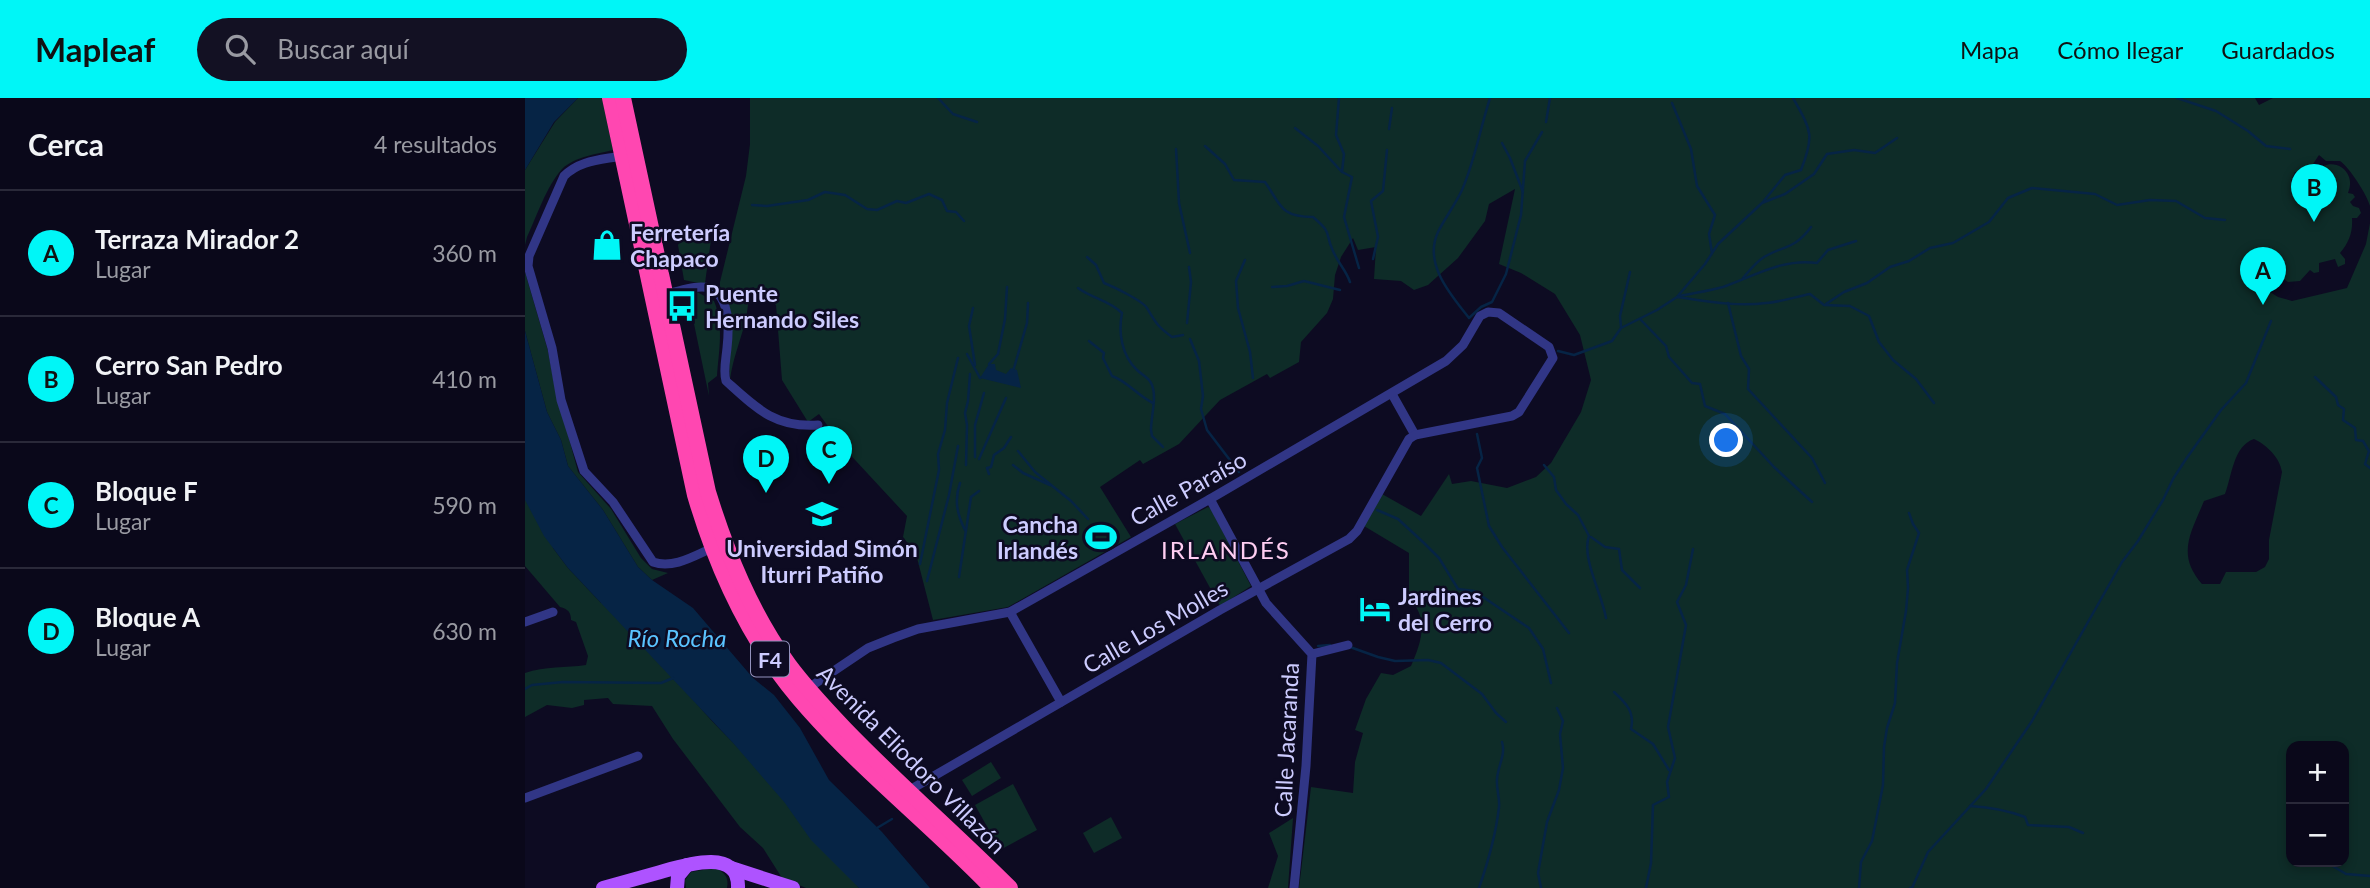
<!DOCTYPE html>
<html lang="es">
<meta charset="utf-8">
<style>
:root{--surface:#0a081a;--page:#131123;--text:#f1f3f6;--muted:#999aa2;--line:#2a2939;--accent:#00f6f7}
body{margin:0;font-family:Lato,sans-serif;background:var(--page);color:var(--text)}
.controls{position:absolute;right:21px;bottom:21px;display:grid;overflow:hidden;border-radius:14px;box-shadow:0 4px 10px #0003}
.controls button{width:63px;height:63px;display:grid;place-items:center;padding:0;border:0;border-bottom:2px solid var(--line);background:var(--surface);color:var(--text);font:35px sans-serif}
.you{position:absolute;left:1202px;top:343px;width:24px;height:24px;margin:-18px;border:5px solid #fff;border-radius:50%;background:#1a73e8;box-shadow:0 0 0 10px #1a73e833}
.badge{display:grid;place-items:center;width:46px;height:46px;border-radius:50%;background:var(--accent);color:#111;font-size:23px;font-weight:700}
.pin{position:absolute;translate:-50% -58px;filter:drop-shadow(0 2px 4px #0008)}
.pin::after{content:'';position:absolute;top:37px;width:24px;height:21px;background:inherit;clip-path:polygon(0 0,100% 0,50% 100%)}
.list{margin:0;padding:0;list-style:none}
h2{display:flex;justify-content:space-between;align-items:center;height:91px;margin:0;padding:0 28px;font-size:30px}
h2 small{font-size:23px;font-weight:400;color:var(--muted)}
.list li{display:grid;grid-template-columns:46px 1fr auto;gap:21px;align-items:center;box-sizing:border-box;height:126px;padding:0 28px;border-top:2px solid var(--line)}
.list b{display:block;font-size:26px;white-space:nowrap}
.list p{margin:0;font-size:23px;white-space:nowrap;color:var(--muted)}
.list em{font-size:23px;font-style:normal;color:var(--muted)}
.icon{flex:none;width:38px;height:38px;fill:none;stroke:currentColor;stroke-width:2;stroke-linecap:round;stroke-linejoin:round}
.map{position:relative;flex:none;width:1845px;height:790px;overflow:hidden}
header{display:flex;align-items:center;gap:42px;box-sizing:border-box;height:98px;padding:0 35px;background:var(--accent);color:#111}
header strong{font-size:33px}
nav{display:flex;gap:38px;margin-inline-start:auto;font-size:24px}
.search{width:490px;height:63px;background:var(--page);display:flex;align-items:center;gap:18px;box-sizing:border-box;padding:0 24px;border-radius:38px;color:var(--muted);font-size:26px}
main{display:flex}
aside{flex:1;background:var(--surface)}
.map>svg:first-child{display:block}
</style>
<header>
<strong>Mapleaf</strong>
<div class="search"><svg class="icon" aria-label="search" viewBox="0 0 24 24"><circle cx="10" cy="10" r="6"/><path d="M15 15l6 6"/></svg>Buscar aquí</div>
<nav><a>Mapa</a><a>Cómo llegar</a><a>Guardados</a></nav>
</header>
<main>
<aside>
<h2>Cerca<small>4 resultados</small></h2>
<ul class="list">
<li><span class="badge">A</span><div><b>Terraza Mirador 2</b><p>Lugar</p></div><em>360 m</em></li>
<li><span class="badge">B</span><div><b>Cerro San Pedro</b><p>Lugar</p></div><em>410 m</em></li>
<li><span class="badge">C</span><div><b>Bloque F</b><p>Lugar</p></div><em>590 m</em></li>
<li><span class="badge">D</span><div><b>Bloque A</b><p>Lugar</p></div><em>630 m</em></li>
</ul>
</aside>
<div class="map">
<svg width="1845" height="790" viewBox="0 0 1845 790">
<rect width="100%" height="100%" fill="#0d0b22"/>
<g fill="#0e2c28" fill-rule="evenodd">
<path d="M53 0H77L88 52C72 56 49 59 37 71 21 89 12 118 2 139L0 147V72L30 24Z"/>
<path d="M225 0H1730L1734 7 1748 0H1845V108C1842 97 1825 70 1815 63H1801L1794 57 1780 78 1770 74 1766 83V92L1770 87C1776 87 1781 87 1786 83 1788 81 1789 76 1792 73 1801 62 1819 65 1824 79 1826 85 1825 89 1823 95L1828 96 1830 99 1825 104 1828 108 1834 110 1836 115 1832 120H1827C1828 134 1824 145 1815 155L1820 161V166L1813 169 1810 161 1794 165V174L1789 175 1785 172 1775 183 1763 184 1754 178 1745 194 1753 199 1767 203 1822 190 1841 146 1845 125V790H774L786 689 828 695 830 664 838 635 830 632 841 601 856 575 868 577 886 568C896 545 905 520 884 501V455L839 428 857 396 896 418 924 376 927 386 946 383 982 390 1011 379 1026 365 1056 314 1066 282 1055 237 1030 196 996 175 974 166 990 91 964 106 960 123 933 160 903 187 889 192 876 183 849 181 851 149 833 152 828 140 816 159 810 177 808 201 802 215 776 244 774 264 745 280 742 276 695 302 654 346 618 366 615 362 575 389 606 439 483 509 408 522 391 456 378 439 382 418 318 349 294 316 283 324 257 282 251 207 228 189C223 199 223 210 221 221 216 241 208 260 205 281L200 200 195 190V184L221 78 225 46ZM1729 341C1742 347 1755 360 1757 374L1744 442V461L1740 469 1731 474H1701L1695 486H1677C1651 456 1666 435 1679 403L1700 396C1707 378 1708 348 1729 341ZM1766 648H1819V764H1766Z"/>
<polygon points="157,140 186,142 180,185 178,186 159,182 153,147"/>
<polygon points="0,174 23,253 29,285 53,374 86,411 116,460 127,471 143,475 127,482 113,469 78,412 43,368 36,342 22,314 0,233"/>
<path d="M172 194 189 203C199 227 194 252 192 278L183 285 184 298 163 197Z"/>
<path d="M0 313 28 450 43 470 76 505 80 502 186 622 252 690 334 790H281L257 780 238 750 215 729 148 641 127 608 88 606 83 600 59 602V607L47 610 22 607 0 619V575C20 568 41 570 61 567L63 558 51 524 46 522C46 514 43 511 35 509L0 468Z"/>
<polygon points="683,409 686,411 726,488 695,508 650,426"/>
<polygon points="466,664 476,680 447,698 437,682"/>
<polygon points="488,686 512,732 475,752 450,707"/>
<polygon points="586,719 597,740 569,755 558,735"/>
<polygon points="768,720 763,790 743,790 753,758 744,735"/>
<path d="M190 770C200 774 204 780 202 790H161L160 782 166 774Z"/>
</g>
<g fill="#062445">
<polygon points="0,0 53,0 29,24 0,72"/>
<polygon points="0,233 22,314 36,342 43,368 78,412 113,469 127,482 168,510 228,580 249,597 275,630 304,682 357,734 405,790 334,790 286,742 260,705 209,646 43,470 19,438 0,402"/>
<polygon points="464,266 470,266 471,272 481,276 486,270 492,272 496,290 455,280"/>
</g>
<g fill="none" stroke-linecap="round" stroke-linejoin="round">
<g stroke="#062445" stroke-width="2.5">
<polyline points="413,0 428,16 452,24"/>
<polyline points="814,0 811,37 819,56 817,74 827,79 819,119 834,170"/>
<path d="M965 0C955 31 950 62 937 92 930 107 920 120 913 134 898 166 926 197 944 220L956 209 967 204 981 176 996 117 1000 63 1017 34"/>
<polyline points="1652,0 1691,13 1723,33 1741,48 1765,51"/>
<polyline points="1147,5 1166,51 1172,88 1190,117 1184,136 1187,155"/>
<polyline points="1021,24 1025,0"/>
<polyline points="770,30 793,48 816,73"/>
<polyline points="864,31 867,10"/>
<polyline points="977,45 985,60 998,94"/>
<path d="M680 48 700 66 709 82 740 84C756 107 755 119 788 119 808 136 799 133 808 153 813 165 821 172 825 184"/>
<polyline points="651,51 654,105 665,155"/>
<path d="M1238 104 1260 77 1276 72C1290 37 1286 32 1268 0"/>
<polyline points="227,107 242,108 283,102 300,94 320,97 342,111 352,112 372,103 381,105 404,96 417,102 422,113 431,114 439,123"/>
<path d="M562 159 571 167 579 185C587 188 618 203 622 210 631 225 632 228 647 239L658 237"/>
<polyline points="848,161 853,139 846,103 858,93 862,52"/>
<polyline points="720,162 711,183 713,210 725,254 728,280"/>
<path d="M1218 180C1224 173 1231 164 1239 159 1259 147 1269 152 1286 129"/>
<polyline points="747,189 762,188 779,183 815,192"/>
<path d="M553 190C568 201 584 202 597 215 593 235 597 258 612 272 618 278 624 279 627 287 632 300 626 318 626 332L627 338 638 349"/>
<path d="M1155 198C1169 195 1184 193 1198 189 1229 178 1258 160 1292 165L1303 152 1331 143"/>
<polyline points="1152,199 1180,166 1193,146 1237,105 1260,96 1289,76 1302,56 1329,52 1350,55 1372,40"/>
<polyline points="1203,205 1216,258 1224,271 1223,291 1287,360 1300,385"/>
<polyline points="1301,206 1319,194 1342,185 1365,169 1384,163 1405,150 1428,145 1464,124 1483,100 1507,90 1570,96 1592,107 1625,102 1651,103 1680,120 1700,122"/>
<polyline points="448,210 444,228 450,267"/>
<polyline points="1115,221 1141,248 1144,259 1167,285 1175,286 1180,308 1200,316 1249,369 1287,404"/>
<polyline points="662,225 666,184 664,169"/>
<polyline points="1096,229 1095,218 1105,174"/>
<polyline points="665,241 674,263 678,298 676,311 682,332 714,374"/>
<path d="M564 243 579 255 578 260 587 278C602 283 613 298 628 305"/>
<path d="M1033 253 1049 257 1087 243 1096 230 1132 212 1152 199C1181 203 1211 209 1241 205 1255 204 1270 199 1285 196L1299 207 1325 208 1344 218 1354 244 1368 262 1391 281 1409 305"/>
<polyline points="442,256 455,280"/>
<polyline points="464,266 473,256 480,221 482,189"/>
<polyline points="489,270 502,225 503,205"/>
<polyline points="1790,279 1811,299 1813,307 1819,311 1818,322 1830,330 1831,342 1838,343 1844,353 1840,366 1845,370"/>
<polyline points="952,336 957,360 952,370 964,428 977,449 1044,535"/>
<polyline points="493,353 510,374 546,403 563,421"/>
<polyline points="450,359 450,327 459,295"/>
<polyline points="454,361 481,300"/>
<polyline points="441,367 442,327 440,315 443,303 445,276"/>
<polyline points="488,367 498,375 525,387"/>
<path d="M1019 367 1029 379 1031 392 1041 406 1053 417 1064 438C1056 459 1077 496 1081 520"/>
<polyline points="464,376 462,370 466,369 469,357 479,350 486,339"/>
<path d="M435 385C429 402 432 416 440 432"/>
<polyline points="852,412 873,421 899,445 914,460 933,491 949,493 1004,530 1018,551 1026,585"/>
<polyline points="1066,439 1080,449 1094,451 1097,472 1115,490"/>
<polyline points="395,466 414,372 413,356 420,332 422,305 433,260"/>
<polyline points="434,479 446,399 454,393"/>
<polyline points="402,483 424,397 433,348"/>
<polyline points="793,548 805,547"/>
<polyline points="825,549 853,559 870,563 903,562 916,565 957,596 971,615 981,624"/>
<polyline points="0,591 7,587 38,584 136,585 148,580"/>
<path d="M1089 594C1101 605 1110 614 1106 631L1128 646 1144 672"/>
<path d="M1445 708C1465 709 1481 712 1500 719L1503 727 1544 729 1558 735"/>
<polyline points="352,730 367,721"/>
<polyline points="1801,764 1821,776 1845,778"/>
<path d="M954 790C963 764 971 736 974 709 975 700 971 690 972 681 973 667 981 657 977 644"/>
<polyline points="1016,790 1013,775 1022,724 1034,692 1038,670 1035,636 1038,623 1032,610"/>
<polyline points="1121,790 1126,765 1128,707 1144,699 1142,684 1150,660 1143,629 1161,527 1152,504 1161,487 1168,451"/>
<polyline points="1334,790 1336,764 1347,743 1358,687 1359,649 1362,630 1370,605 1372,565 1381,513 1383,490 1382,472 1394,435 1388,426 1384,415"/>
<polyline points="1385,790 1387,790 1403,754 1461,691 1507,623 1597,464 1613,443 1638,402 1648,381 1661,361 1696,312 1721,285 1746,223"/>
</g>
<g stroke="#313686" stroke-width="9">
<path d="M96 58C76 62 55 62 39 78L4 158 3 168 27 250 36 302 59 373 88 404 128 464C148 471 169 458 187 450"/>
<path d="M140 196C153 194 172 186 184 190 206 198 204 232 202 250 201 261 198 273 201 283 231 310 250 330 293 327"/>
<polyline points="867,296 890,337"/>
<polyline points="685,401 741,505 787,556 781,668 769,790"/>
<polyline points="485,514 536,604"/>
<polyline points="0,524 28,514"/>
<polyline points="787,556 823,547"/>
<polyline points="282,591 343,550 368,540 393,531 485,514 685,401 921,263 938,247 955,218 963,214 974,215 1024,249 1028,260 994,314 987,318 890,337 884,341 832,433 824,441 695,512 383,693"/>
<polyline points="0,700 113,658"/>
</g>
<g stroke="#ae53ff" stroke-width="14">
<polyline points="206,770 268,790"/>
<path d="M78 790C96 785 114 780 132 775 154 769 215 747 213 790"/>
<polyline points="152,790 153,778 162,767"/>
</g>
<g stroke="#ff47b1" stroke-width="16">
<path d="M85 0 170 397C193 475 229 552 284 612 341 676 408 729 467 790"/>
<path d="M98 0 183 394C202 455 226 515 264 567 281 590 300 610 320 631 373 686 431 736 485 790"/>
</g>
</g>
<defs>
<symbol id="shop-bare" viewBox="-9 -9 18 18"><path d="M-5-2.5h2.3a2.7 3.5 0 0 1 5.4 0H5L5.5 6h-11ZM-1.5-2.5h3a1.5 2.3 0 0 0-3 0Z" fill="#00f6f7" stroke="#0d0b22" stroke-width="2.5" paint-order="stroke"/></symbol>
<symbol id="bus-bare" viewBox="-9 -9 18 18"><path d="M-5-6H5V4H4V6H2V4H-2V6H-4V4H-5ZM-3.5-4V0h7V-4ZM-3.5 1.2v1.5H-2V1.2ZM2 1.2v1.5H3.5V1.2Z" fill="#00f6f7" stroke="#0d0b22" stroke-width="2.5" paint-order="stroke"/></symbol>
<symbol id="university-bare" viewBox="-9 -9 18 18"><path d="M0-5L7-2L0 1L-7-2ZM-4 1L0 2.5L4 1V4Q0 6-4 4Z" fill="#00f6f7" stroke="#0d0b22" stroke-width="2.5" paint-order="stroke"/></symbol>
<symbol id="stadium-bare" viewBox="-9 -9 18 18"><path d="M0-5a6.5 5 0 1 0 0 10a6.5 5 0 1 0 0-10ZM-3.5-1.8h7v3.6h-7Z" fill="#00f6f7" stroke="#0d0b22" stroke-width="2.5" paint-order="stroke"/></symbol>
<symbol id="hotel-bare" viewBox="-9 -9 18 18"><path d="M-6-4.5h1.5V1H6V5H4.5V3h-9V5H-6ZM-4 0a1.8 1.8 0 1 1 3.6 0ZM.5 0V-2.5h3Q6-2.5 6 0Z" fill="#00f6f7" stroke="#0d0b22" stroke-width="2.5" paint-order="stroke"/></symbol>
</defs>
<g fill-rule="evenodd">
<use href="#shop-bare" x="60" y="125" width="44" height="44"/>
<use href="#bus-bare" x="135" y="186" width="44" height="44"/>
<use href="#university-bare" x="275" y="394" width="44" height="44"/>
<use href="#stadium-bare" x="554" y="417" width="44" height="44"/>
<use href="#hotel-bare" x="828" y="489" width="44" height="44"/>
</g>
<g text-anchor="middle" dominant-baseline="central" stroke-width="5" stroke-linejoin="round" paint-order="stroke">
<rect fill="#0d0b22" stroke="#9392bd" stroke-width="2" x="226" y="543.5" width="38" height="35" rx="5"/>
<g font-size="21" font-weight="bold" fill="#cdccff">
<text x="245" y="561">F4</text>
</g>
<g font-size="23" font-weight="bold" fill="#cdccff" stroke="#0d0b22" text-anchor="start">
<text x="105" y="134">Ferretería<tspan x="105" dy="26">Chapaco</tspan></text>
<text x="180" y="195">Puente<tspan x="180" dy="26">Hernando Siles</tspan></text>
<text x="553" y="426" text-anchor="end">Cancha<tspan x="553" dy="26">Irlandés</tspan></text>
<text x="297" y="450" text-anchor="middle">Universidad Simón<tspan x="297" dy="26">Iturri Patiño</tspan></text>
<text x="873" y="498">Jardines<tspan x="873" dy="26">del Cerro</tspan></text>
</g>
<g font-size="23" fill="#cdccff" stroke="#0d0b22">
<text transform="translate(663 390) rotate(-29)">Calle Paraíso</text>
<text transform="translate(630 528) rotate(-30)">Calle Los Molles</text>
<text transform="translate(761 642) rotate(-87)">Calle Jacaranda</text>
<text transform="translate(387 661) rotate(45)">Avenida Eliodoro Villazón</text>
</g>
<g font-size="24" letter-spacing="2" fill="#ffcef2" stroke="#0d0b22">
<text x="701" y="451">IRLANDÉS</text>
</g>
<g font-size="24" font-style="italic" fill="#5ac3ff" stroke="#0d0b22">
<text x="152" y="539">Río Rocha</text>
</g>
</g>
</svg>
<div class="controls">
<button>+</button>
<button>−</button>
</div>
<div class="you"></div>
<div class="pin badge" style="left:1738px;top:207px">A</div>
<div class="pin badge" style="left:1789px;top:124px">B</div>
<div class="pin badge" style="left:304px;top:386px">C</div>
<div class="pin badge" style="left:241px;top:395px">D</div>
</div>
</main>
